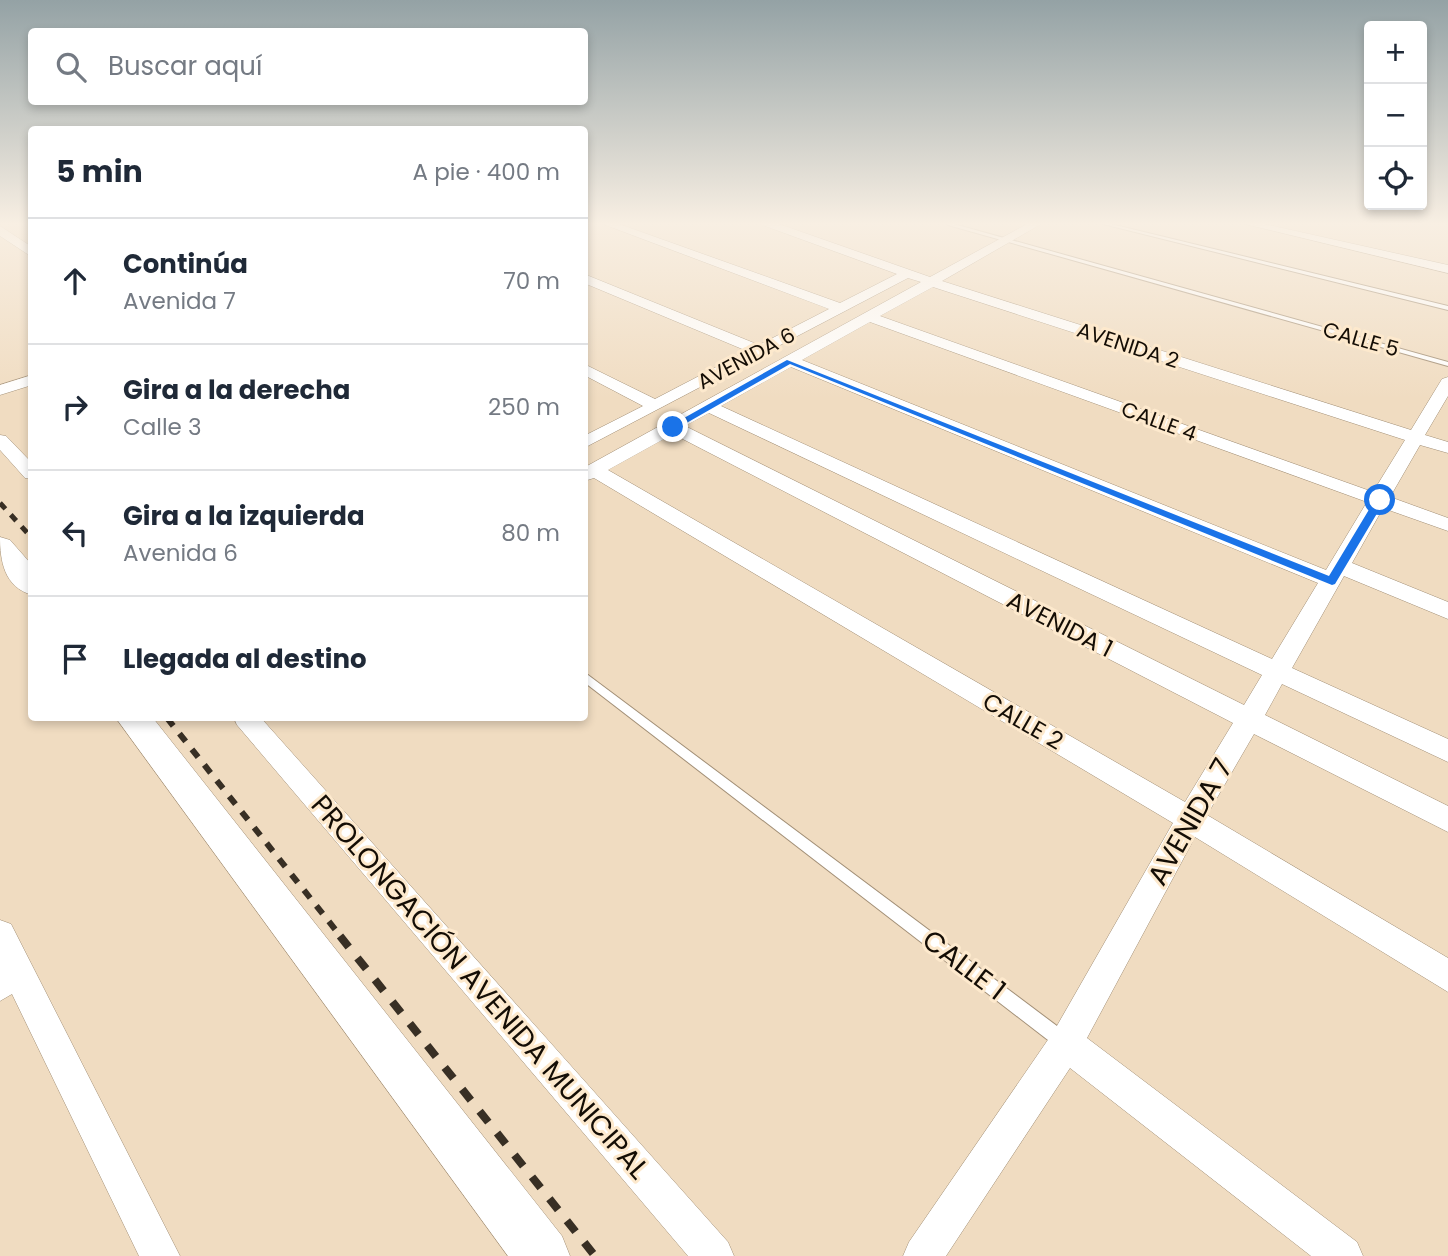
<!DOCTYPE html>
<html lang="es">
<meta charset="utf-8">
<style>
:root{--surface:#fff;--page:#f2f2f3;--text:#1f2937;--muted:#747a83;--line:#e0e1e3}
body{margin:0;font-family:Poppins,sans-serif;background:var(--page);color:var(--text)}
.controls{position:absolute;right:21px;top:21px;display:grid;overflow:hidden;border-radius:7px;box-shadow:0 4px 10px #0003}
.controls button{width:63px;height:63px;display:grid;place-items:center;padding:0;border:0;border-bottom:2px solid var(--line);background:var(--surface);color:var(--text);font:35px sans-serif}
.stop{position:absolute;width:21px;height:21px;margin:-16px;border:5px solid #1a73e8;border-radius:50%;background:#fff}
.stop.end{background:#1a73e8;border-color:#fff;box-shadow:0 2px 7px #0008}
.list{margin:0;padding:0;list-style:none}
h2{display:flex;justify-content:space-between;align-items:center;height:91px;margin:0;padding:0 28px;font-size:30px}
h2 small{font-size:23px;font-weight:400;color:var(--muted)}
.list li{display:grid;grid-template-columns:46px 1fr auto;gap:21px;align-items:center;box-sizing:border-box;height:126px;padding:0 28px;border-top:2px solid var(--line)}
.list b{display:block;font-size:26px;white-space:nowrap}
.list p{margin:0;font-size:23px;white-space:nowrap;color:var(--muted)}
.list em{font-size:23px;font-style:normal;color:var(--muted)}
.icon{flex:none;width:38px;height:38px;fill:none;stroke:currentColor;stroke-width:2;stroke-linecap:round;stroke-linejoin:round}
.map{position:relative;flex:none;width:1448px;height:1256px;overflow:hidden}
.search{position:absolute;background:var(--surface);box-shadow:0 4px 10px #0003;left:28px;top:28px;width:560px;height:77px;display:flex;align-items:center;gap:18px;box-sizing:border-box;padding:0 24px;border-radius:7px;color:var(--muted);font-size:26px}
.panel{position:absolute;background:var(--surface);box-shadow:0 4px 10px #0003;left:28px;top:126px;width:560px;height:595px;border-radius:7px}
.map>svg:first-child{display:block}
</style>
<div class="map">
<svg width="1448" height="1256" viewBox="0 0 1448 1256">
<rect width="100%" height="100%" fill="#f0dcc1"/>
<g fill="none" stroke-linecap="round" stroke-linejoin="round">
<defs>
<g id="lane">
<polygon points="948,224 954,224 1448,362 1448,366 948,225"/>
<polygon points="1103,224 1111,224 1448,306 1448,310"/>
<polygon points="584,672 1069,1035 1071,1041 1069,1047 1063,1049 1057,1047 584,682"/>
</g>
<g id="street">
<path d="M603 224H619L840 303 897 274 765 226 763 224H779L930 277 1027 224H1041L942 281 1411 430 1442 379 1448 377V396L1425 435 1448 442V453L1420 445 1390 497 1448 518V531L1383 508 1352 563 1448 602V619L1344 576 1292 668 1448 739V762L1282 684 1265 715 1448 806V832L1254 734 1207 815 1448 958V992L1195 837 1087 1038 1357 1242 1363 1256H1311L1070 1068 946 1256H903L909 1242 1054 1031 1173 823 594 478 584 481V468L587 466 921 282 908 278 584 448V436L643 406 584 375V364L655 399 747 351 584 283V274L759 345 829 309ZM933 287 1405 440 1373 492 880 316ZM870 322 1367 502 1326 570 802 360ZM791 367 1318 583 1272 659 721 406ZM709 413 1262 675 1244 705 685 426ZM673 434 1233 723 1185 802 608 470Z"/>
<polygon points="1245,224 1264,224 1448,265 1448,273"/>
<polygon points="0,226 32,247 32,257 0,236"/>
<polygon points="32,375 32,385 0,395 0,385"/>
<polygon points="0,435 6,436 32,463 32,479 25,478 0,450"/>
<polygon points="234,718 261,718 728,1242 734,1256 688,1256 237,725"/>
<polygon points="0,920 11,924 180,1256 139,1256 12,994 0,1001"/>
</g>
<g id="secondary">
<path d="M0 537 10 540 32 565V595C4 587 0 561 0 537Z"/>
<polygon points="116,718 153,718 562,1236 570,1256 508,1256"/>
</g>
</defs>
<use href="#lane" stroke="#a28f76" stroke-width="2"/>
<use href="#street" stroke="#a28f76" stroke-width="1"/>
<use href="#secondary" stroke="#a28f76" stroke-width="1"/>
<use href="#lane" fill="#fff" fill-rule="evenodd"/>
<use href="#street" fill="#fff" fill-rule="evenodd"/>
<use href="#secondary" fill="#fff" fill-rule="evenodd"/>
<polyline stroke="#382f24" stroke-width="5" stroke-dasharray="8 8" stroke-linecap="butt" points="0,503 32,538"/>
<polyline stroke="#382f24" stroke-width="6" stroke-dasharray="10 10" stroke-linecap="butt" points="167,718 342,938"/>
<polyline stroke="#382f24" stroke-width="8" stroke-dasharray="14 14" stroke-linecap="butt" points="340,936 595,1256"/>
</g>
<linearGradient id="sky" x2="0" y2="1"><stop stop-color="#94a2a5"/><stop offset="0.56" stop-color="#f8efe3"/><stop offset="1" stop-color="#f8efe3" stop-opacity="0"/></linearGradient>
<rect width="1448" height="399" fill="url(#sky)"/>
<polygon fill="#1a73e8" points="787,360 1329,576 1376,498 1385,500 1335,584 1332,585 790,364 676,429 668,427"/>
<g text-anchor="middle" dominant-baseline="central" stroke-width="6" stroke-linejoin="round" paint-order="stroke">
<g font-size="21" fill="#140d05" stroke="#fde9cd">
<text transform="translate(1361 339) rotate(16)">CALLE 5</text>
<text transform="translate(1128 345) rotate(18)">AVENIDA 2</text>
<text transform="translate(746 358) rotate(-28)">AVENIDA 6</text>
<text transform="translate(1159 421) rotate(20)">CALLE 4</text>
</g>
<g font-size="24" fill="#140d05" stroke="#fde9cd">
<text transform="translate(1060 624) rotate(27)">AVENIDA 1</text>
<text transform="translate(1023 721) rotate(30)">CALLE 2</text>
</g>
<g font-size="28" fill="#140d05" stroke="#fde9cd">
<text transform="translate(1190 822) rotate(-60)">AVENIDA 7</text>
<text transform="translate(964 965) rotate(37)">CALLE 1</text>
<text transform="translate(480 987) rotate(49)">PROLONGACIÓN AVENIDA MUNICIPAL</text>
</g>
</g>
</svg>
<div class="controls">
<button>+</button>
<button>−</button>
<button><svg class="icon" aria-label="locate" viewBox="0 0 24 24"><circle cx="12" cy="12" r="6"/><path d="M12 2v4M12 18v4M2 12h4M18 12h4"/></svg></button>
</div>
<div class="stop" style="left:1380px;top:500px"></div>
<div class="stop end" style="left:673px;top:427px"></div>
<div class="search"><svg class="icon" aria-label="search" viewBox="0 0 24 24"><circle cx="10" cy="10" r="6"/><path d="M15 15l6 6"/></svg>Buscar aquí</div>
<section class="panel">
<h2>5 min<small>A pie · 400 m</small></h2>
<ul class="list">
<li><svg class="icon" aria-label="ahead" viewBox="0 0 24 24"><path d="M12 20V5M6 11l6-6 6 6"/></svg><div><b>Continúa</b><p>Avenida 7</p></div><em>70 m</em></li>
<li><svg class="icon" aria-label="right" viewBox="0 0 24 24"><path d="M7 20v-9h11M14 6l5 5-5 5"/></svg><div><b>Gira a la derecha</b><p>Calle 3</p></div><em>250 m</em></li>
<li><svg class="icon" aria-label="left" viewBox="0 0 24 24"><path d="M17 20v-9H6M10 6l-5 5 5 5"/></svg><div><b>Gira a la izquierda</b><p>Avenida 6</p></div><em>80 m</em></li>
<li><svg class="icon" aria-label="arrive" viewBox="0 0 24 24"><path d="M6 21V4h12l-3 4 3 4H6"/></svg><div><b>Llegada al destino</b></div></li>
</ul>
</section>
</div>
